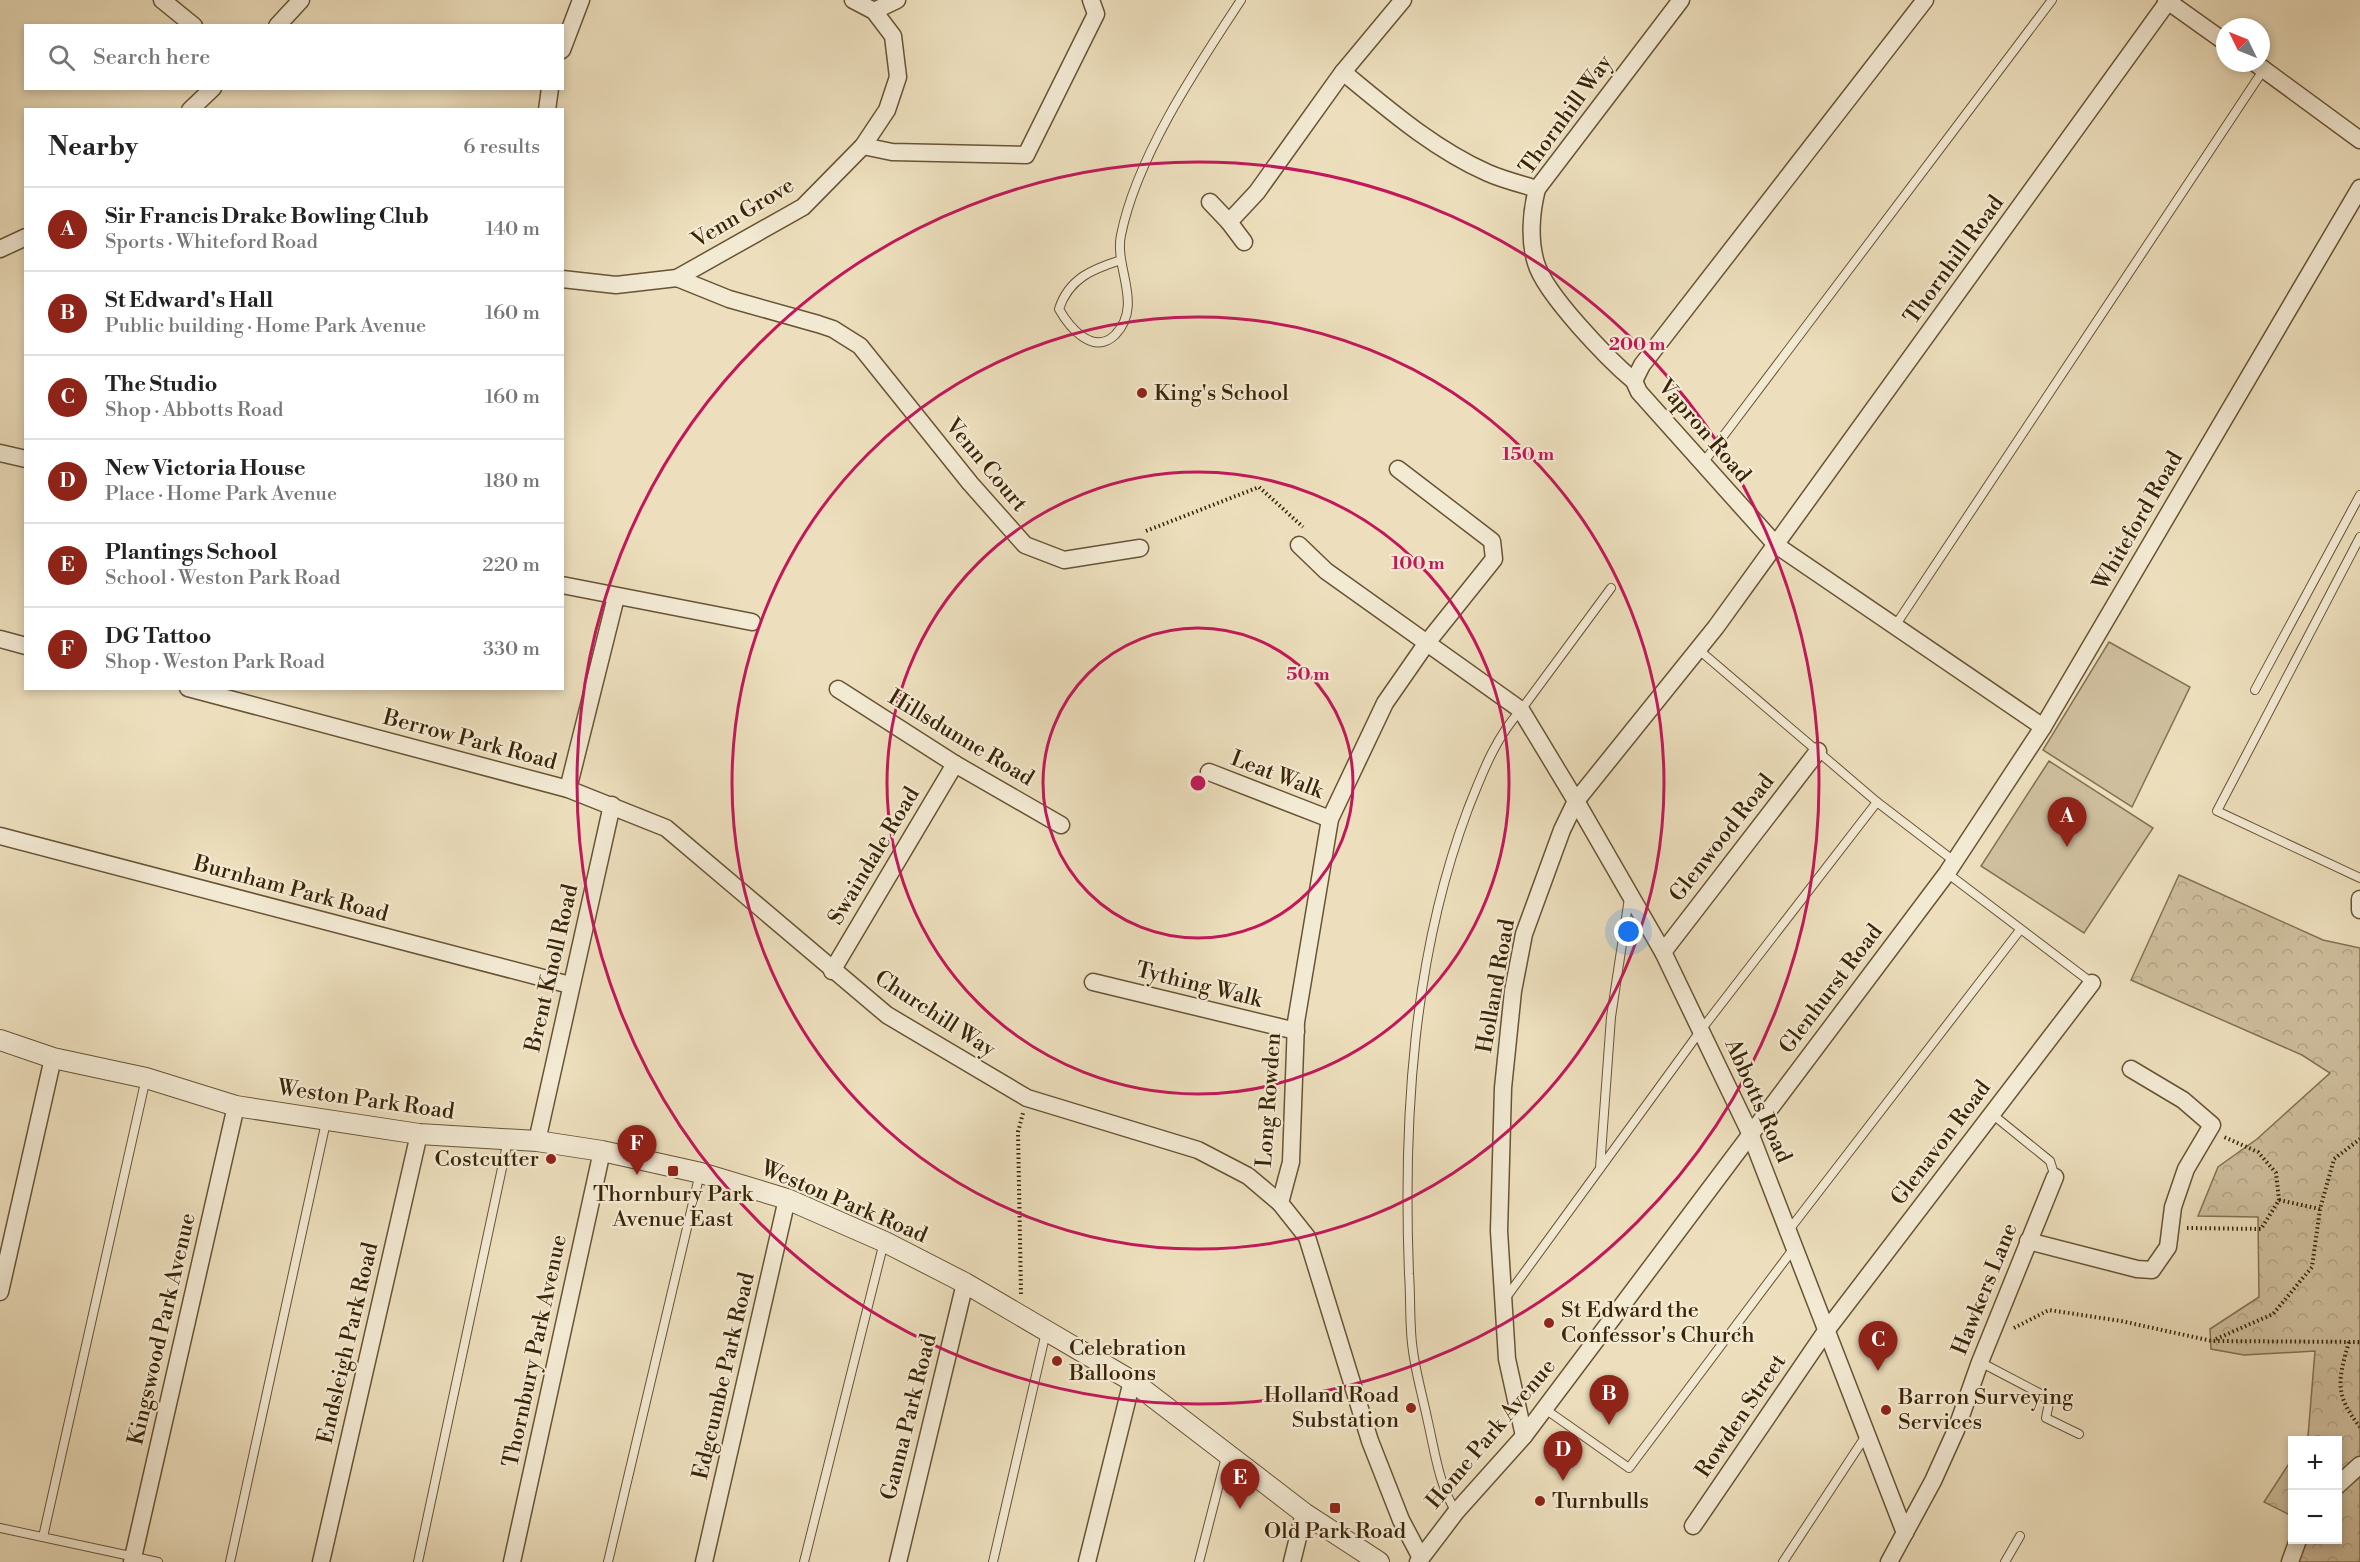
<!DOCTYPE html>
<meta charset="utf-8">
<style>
:root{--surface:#fff;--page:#f6f6f6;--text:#222;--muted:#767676;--line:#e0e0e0;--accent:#8f2418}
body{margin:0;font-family:"Libre Bodoni",serif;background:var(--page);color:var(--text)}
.controls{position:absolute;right:18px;bottom:18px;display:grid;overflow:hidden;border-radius:0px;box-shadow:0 3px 9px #0003}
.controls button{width:54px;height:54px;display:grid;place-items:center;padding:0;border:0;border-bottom:2px solid var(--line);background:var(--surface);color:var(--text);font:30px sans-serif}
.compass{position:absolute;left:2216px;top:18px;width:54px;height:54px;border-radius:50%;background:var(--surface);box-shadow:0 3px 9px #0003;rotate:313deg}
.you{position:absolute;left:1629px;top:932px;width:21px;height:21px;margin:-15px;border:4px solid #fff;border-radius:50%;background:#1a73e8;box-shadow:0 0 0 9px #1a73e833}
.badge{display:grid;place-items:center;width:39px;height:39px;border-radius:50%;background:var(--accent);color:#fff;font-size:20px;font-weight:700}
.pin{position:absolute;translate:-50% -50px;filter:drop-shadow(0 2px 3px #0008)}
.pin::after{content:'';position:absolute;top:32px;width:21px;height:18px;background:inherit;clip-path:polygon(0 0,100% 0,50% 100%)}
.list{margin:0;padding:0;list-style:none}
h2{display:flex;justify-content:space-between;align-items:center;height:78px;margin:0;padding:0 24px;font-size:26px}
h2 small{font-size:20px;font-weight:400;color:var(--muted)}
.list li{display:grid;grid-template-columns:39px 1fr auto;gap:18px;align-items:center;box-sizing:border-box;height:84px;padding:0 24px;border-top:2px solid var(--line)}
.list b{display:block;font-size:22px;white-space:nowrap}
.list p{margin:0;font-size:20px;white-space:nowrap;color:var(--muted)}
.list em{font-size:20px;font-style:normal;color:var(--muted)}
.icon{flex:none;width:33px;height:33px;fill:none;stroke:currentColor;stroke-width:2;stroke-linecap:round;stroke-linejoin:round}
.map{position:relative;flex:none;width:2360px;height:1562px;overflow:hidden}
.search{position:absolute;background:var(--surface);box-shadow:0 3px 9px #0003;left:24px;top:24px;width:540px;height:66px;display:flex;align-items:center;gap:15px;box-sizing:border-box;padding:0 21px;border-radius:0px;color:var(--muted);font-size:22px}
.panel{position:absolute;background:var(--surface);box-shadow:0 3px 9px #0003;left:24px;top:108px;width:540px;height:582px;border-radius:0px}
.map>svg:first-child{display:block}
</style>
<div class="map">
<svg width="2360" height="1562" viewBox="0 0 2360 1562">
<defs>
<pattern id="forest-crowns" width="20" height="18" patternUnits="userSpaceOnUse" patternTransform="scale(1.5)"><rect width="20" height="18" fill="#cfbf9e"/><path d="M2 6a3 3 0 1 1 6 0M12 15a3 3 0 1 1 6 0" fill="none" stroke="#b2a487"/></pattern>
</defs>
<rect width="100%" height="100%" fill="#eddfbd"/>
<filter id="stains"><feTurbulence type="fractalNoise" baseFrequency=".00333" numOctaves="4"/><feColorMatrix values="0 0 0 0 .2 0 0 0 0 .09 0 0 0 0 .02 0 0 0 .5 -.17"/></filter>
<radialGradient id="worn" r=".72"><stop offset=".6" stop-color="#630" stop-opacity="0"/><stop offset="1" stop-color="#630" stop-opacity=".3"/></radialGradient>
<g fill="#cfbf9e" stroke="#847252" stroke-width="1.5">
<polygon points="2109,642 2190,687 2132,807 2043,750"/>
<polygon points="2049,761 2153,828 2084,933 1981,866"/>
</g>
<g fill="url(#forest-crowns)" stroke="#847252" stroke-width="1.5">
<polygon points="2179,875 2323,940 2360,948 2360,1562 2297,1562 2295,1540 2338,1540 2338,1440 2304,1440 2308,1436 2315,1351 2244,1355 2211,1349 2210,1329 2259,1297 2258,1217 2198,1216 2218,1167 2257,1139 2330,1073 2302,1055 2131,980"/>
<polygon points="2292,1459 2292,1516 2264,1502"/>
</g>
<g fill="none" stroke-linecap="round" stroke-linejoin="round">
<defs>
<g id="service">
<path d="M1121 260C1093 269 1069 278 1059 309 1069 327 1093 356 1115 335 1144 305 1114 268 1121 235 1137 156 1197 67 1241 0"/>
<polyline points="1703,463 2052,0"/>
<polyline points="2360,537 2217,811 2360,878"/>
<polyline points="1895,626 2264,69"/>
<polyline points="1699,650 1877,802 1954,861"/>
<polyline points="2255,690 2360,495"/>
<polyline points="1947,873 2092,983"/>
<polyline points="1992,1114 2050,1161 2055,1177"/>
<polyline points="1600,1168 1611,1017 1629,898"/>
<polyline points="1789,1230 2020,930"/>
<polyline points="1505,1299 1701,1030 1877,802"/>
<polyline points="1980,1362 2041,1394 2049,1403 2046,1418 2079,1434"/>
<polyline points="1545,1409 1629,1468 1794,1248"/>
<path d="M1456 1512C1439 1485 1435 1453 1428 1422 1423 1398 1416 1374 1413 1351 1409 1326 1411 1299 1409 1274 1403 1119 1413 955 1468 809 1482 774 1495 738 1521 710L1611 588"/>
<polyline points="0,1528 158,1562"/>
<polyline points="43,1537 146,1078"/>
<polyline points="230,1562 326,1122"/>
<polyline points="418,1562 508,1140"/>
<polyline points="608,1562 700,1173"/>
<polyline points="804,1562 884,1242"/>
<polyline points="993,1562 1046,1332"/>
<polyline points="1199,1562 1227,1453"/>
<polyline points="1783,1562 1867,1434"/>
<polyline points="2005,1562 2020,1536"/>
</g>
<g id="minor">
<polyline points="162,0 194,26"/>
<path d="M1681 0 1537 189C1531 212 1529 240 1536 263 1545 294 1608 359 1634 381L1639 392 1776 545 2043 727"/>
<polyline points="2166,0 2225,42"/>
<polyline points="874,11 897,0"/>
<polyline points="277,26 301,0"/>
<polyline points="562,50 581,0"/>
<polyline points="2255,63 2360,140"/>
<path d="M1343 72C1389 110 1434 149 1488 173 1504 180 1521 184 1537 189"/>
<polyline points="190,110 213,88"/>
<polyline points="547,110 550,88"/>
<polyline points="863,146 892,152 1026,155 1096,14 1091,0"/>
<polyline points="1210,202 1229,222 1257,192 1343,72 1403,0"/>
<polyline points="1229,222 1244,242"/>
<polyline points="0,249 26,237"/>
<polyline points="677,278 729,299 818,324 833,329 860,346 970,483 1025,545 1064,560 1140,548"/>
<polyline points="562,279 616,285 677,278 803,207 863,146 887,110 898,77 893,36 874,11 853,0"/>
<polyline points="1634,381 1642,365 1925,0"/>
<polyline points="0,453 26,459"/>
<polyline points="1398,469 1492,541 1494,559 1426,644 1385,703 1330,819 1296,1022 1291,1162 1280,1203 1307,1237 1370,1441 1401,1520 1420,1556"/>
<polyline points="1299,545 1326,571 1521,710 1576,801 1663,952 1750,1133 1905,1533"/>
<polyline points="562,585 752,622"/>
<polyline points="0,639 26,646"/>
<polyline points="188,688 568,789 666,828 887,1015 1027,1098 1198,1150 1248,1176 1280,1203"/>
<polyline points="838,689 955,764 1061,825"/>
<polyline points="1209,772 1330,819"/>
<polyline points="568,789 616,597"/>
<polyline points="0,836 570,985"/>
<polyline points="2360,899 2360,910"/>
<polyline points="1663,952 1818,751"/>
<polyline points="832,971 955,764"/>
<polyline points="1093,982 1296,1031"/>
<polyline points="537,1141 612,805"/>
<polyline points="2028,1241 2137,1269 2152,1270 2168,1247 2173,1207 2186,1169 2212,1125 2183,1100 2131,1069"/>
<polyline points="0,1292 53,1058"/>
<polyline points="1524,1436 1507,1359 1499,1231 1503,1088 1513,991 1524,934 1562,830 1576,801 1716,627 2169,0"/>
<polyline points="2338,1485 2360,1465"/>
<polyline points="1693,1526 1826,1331 2092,983"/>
<polyline points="132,1562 236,1106"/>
<polyline points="321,1562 419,1134"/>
<polyline points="512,1562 602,1151"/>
<polyline points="704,1562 787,1199"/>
<polyline points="898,1562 965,1283"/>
<polyline points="1087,1562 1132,1381"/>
<polyline points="1292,1562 1304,1513"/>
<polyline points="1418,1562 1456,1512 1524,1436 1947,873 2043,727 2360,188"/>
<polyline points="1889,1562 1933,1481 1956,1430 1980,1362 2055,1177"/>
<polyline points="2290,1562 2298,1540"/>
</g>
<polyline id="tertiary" points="0,1040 53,1058 146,1078 236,1106 419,1134 537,1141 602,1151 701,1173 787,1199 885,1242 965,1283 1132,1381 1304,1513 1379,1562"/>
</defs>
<use href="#service" stroke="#675434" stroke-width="10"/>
<use href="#minor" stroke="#675434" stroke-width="19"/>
<use href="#tertiary" stroke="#675434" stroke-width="22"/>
<g stroke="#3a2506" stroke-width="4" stroke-dasharray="1.5 3" stroke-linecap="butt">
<polyline points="1146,531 1259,487 1303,527"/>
<polyline points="2279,1200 2320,1209"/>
<polyline points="2187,1228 2261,1229 2279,1200 2276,1173 2258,1152 2224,1137"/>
<polyline points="1021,1294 1018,1132 1023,1113"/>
<polyline points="2014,1328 2049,1310 2121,1321 2212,1341 2360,1342"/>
<polyline points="2216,1339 2273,1314 2312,1267 2320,1209 2334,1159 2360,1139"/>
<path d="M2349 1342C2338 1380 2334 1394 2360 1427"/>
</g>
<use href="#service" stroke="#f3ead4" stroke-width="8"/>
<use href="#minor" stroke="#f3ead4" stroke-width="16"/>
<use href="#tertiary" stroke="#f3ead4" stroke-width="20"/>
</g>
<g fill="none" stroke="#c2185b" stroke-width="3">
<circle cx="1198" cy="783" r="155"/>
<circle cx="1198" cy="783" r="311"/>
<circle cx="1198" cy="783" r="466"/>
<circle cx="1198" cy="783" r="621"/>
</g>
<g fill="#8f2418" stroke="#f3ead4" stroke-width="2">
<circle cx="1142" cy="393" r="6"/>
<circle cx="551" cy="1159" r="6"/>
<rect x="667" y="1165" width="12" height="12" rx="3"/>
<circle cx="1549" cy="1323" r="6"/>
<circle cx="1057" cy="1361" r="6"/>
<circle cx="1411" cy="1408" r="6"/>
<circle cx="1886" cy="1410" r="6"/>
<circle cx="1540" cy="1501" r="6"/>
<rect x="1329" y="1502" width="12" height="12" rx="3"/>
</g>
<g text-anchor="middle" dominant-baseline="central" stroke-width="4.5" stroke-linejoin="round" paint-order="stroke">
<g font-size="22" fill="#3a2506" stroke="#f3ead4">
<text transform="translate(1566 115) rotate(-54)">Thornhill Way</text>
<text transform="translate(743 213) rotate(-31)">Venn Grove</text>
<text transform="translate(1954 260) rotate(-54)">Thornhill Road</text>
<text transform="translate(1704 431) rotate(49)">Vapron Road</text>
<text transform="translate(986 465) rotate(50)">Venn Court</text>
<text transform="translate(2138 521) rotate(-60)">Whiteford Road</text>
<text transform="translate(961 738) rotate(31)">Hillsdunne Road</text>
<text transform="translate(470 740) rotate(15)">Berrow Park Road</text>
<text transform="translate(1277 775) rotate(21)">Leat Walk</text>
<text transform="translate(1722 838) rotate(-52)">Glenwood Road</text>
<text transform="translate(874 856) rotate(-59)">Swaindale Road</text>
<text transform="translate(291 889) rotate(15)">Burnham Park Road</text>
<text transform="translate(552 968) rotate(-77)">Brent Knoll Road</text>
<text transform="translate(1199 985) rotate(14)">Tything Walk</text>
<text transform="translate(1496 986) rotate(-80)">Holland Road</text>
<text transform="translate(1831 989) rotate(-53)">Glenhurst Road</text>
<text transform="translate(935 1014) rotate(33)">Churchill Way</text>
<text transform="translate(366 1100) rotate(8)">Weston Park Road</text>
<text transform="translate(1269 1100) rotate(-86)">Long Rowden</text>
<text transform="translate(1758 1101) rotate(66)">Abbotts Road</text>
<text transform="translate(1941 1143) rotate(-53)">Glenavon Road</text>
<text transform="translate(844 1202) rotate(23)">Weston Park Road</text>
<text transform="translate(1985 1289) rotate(-68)">Hawkers Lane</text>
<text transform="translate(162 1329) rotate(-77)">Kingswood Park Avenue</text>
<text transform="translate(348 1343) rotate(-77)">Endsleigh Park Road</text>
<text transform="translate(535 1351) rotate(-78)">Thornbury Park Avenue</text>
<text transform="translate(724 1376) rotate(-77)">Edgcumbe Park Road</text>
<text transform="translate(1741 1416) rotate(-56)">Rowden Street</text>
<text transform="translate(909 1417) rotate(-76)">Ganna Park Road</text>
<text transform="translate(1491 1434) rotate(-50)">Home Park Avenue</text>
</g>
<g font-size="22" fill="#3a2506" stroke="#f3ead4" text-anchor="start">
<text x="1154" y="393">King's School</text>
<text x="539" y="1159" text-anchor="end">Costcutter</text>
<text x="673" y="1194" text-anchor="middle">Thornbury Park<tspan x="673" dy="25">Avenue East</tspan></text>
<text x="1561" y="1310">St Edward the<tspan x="1561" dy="25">Confessor's Church</tspan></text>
<text x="1069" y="1348">Celebration<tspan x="1069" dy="25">Balloons</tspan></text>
<text x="1399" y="1395" text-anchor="end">Holland Road<tspan x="1399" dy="25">Substation</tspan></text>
<text x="1898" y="1397">Barron Surveying<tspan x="1898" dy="25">Services</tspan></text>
<text x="1552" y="1501">Turnbulls</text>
<text x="1335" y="1531" text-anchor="middle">Old Park Road</text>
</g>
</g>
<circle cx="1198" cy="783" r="9" fill="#c2185b" stroke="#f3ead4" stroke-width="3"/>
<g font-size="18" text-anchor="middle" font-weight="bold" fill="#c2185b" stroke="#f3ead4" stroke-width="4.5" stroke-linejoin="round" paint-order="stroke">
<text x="1637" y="350">200 m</text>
<text x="1528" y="460">150 m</text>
<text x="1418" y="569">100 m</text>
<text x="1308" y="680">50 m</text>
</g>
<rect width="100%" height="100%" filter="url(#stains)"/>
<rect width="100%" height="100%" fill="url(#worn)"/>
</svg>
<div class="controls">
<button>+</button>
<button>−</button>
</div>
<svg class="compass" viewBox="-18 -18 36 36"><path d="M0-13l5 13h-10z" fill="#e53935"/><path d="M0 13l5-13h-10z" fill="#767676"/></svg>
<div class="you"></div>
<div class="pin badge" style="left:2067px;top:847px">A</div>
<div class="pin badge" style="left:1609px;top:1425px">B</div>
<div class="pin badge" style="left:1878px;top:1371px">C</div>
<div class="pin badge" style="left:1563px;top:1481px">D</div>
<div class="pin badge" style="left:1240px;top:1509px">E</div>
<div class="pin badge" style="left:637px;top:1175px">F</div>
<div class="search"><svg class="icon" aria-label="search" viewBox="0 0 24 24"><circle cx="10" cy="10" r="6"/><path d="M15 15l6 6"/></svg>Search here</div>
<section class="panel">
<h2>Nearby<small>6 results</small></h2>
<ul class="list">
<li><span class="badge">A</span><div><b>Sir Francis Drake Bowling Club</b><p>Sports · Whiteford Road</p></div><em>140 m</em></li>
<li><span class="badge">B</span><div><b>St Edward's Hall</b><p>Public building · Home Park Avenue</p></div><em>160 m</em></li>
<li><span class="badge">C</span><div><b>The Studio</b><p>Shop · Abbotts Road</p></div><em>160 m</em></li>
<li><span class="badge">D</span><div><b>New Victoria House</b><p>Place · Home Park Avenue</p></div><em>180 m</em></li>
<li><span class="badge">E</span><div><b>Plantings School</b><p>School · Weston Park Road</p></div><em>220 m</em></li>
<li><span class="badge">F</span><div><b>DG Tattoo</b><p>Shop · Weston Park Road</p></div><em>330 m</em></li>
</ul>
</section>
</div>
